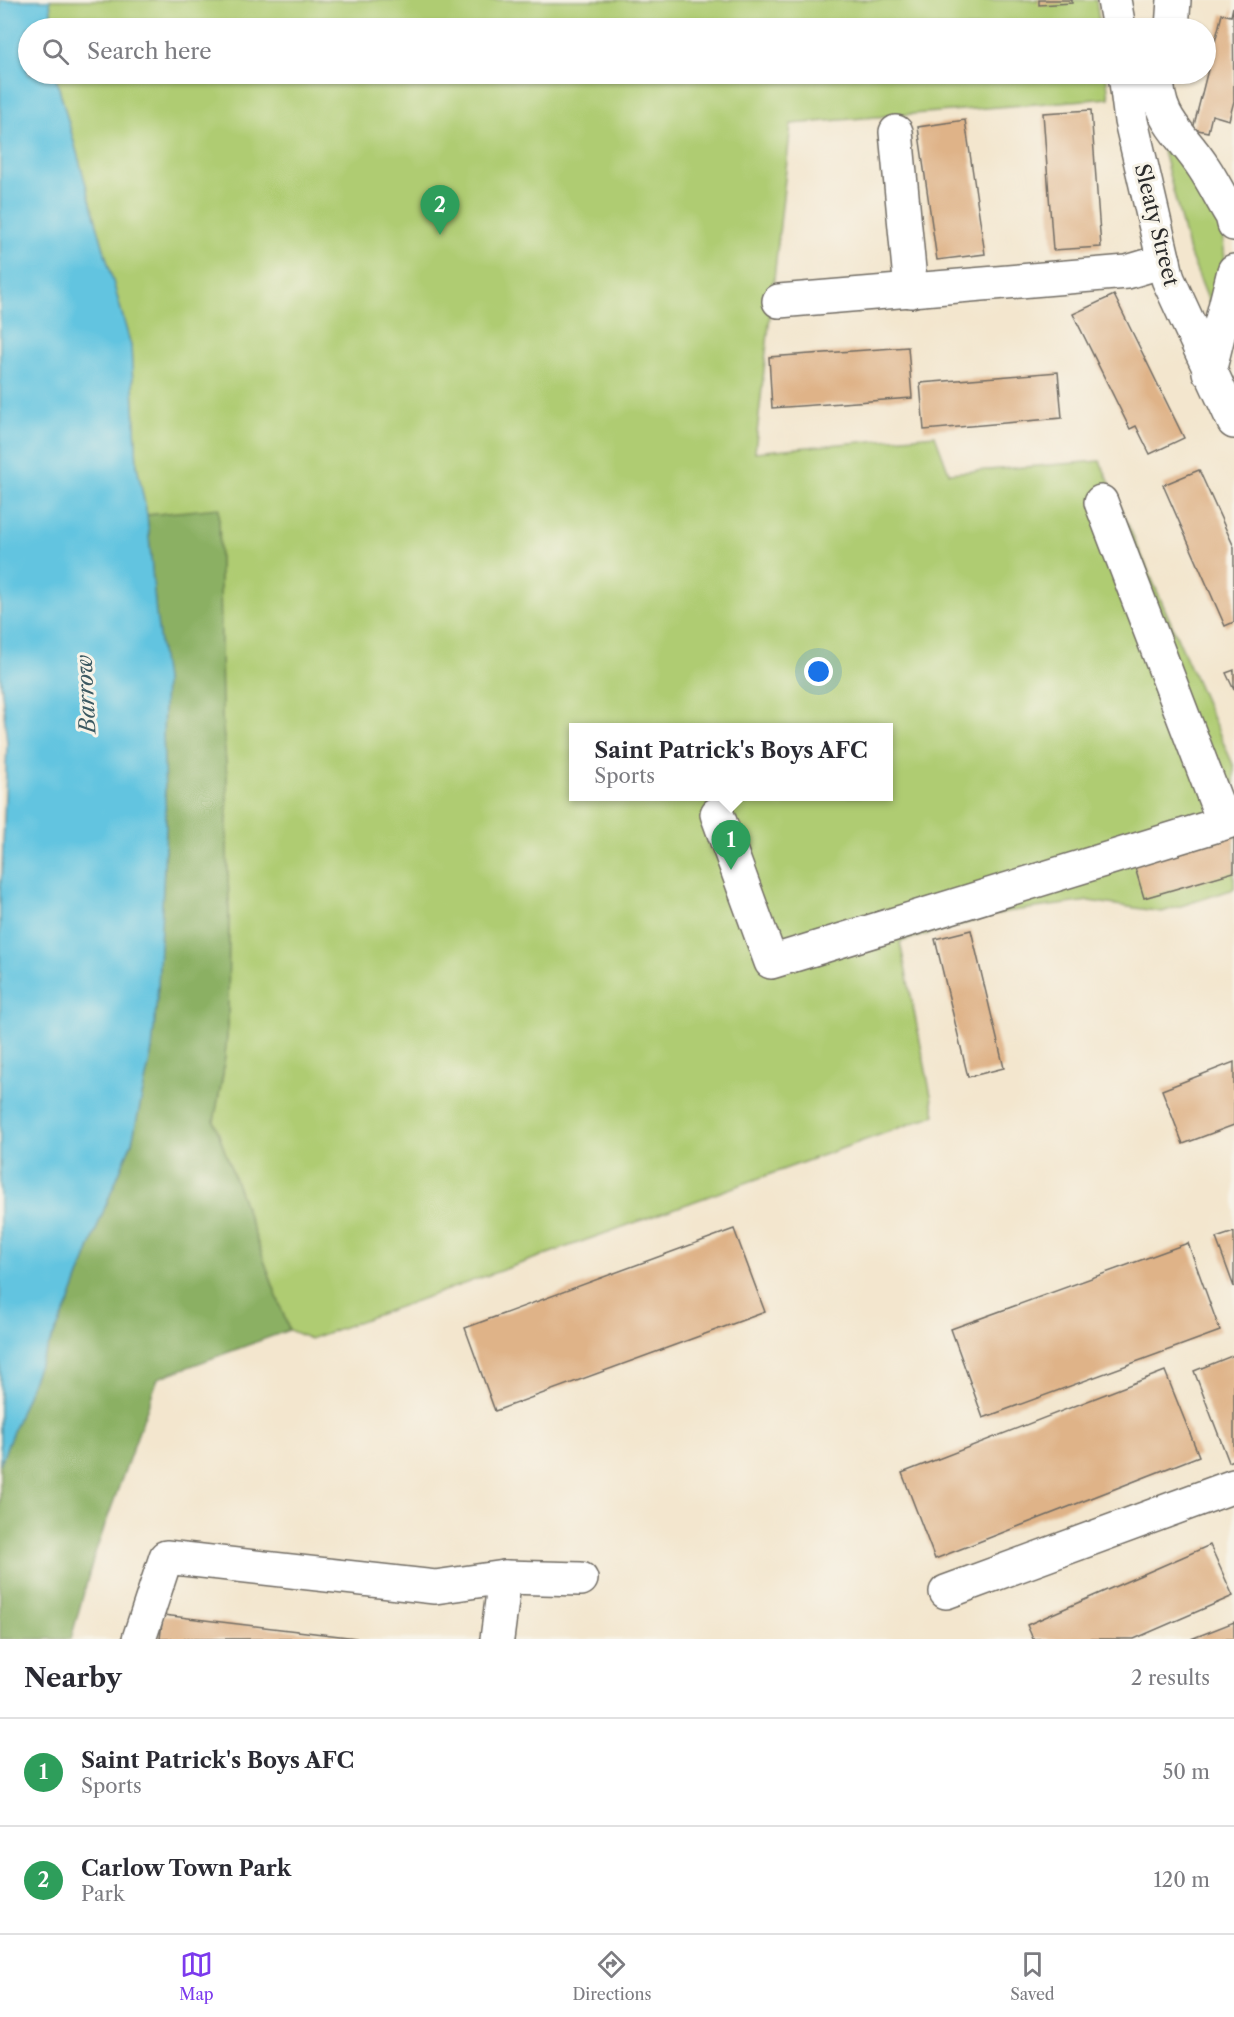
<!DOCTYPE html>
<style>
:root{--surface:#fff;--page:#f2f2f3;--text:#2b2b33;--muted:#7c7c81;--line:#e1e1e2;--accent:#7c3aed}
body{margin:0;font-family:"Libre Caslon Text",serif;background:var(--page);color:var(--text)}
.you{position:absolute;left:819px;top:672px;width:21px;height:21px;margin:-15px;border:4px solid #fff;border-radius:50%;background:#1a73e8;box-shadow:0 0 0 9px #1a73e833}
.badge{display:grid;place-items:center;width:39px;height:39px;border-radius:50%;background:var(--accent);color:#fff;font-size:20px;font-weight:700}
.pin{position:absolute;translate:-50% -50px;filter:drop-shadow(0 2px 3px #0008)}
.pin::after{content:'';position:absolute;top:32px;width:21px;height:18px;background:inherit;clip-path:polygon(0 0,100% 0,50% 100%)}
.popup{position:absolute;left:569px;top:723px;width:324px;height:78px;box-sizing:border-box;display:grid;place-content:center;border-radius:0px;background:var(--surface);filter:drop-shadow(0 2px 4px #0005);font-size:20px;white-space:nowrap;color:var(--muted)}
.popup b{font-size:22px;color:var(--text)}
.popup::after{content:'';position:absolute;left:50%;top:100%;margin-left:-12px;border:12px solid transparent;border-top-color:var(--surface)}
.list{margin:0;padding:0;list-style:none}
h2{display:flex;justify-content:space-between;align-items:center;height:78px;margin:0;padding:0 24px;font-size:26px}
h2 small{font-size:20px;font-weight:400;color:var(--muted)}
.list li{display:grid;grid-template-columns:39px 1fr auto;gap:18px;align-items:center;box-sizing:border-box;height:108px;padding:0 24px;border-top:2px solid var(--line)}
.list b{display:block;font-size:22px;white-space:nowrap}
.list p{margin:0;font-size:20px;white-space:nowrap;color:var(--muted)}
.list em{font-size:20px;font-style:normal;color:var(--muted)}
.icon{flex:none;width:33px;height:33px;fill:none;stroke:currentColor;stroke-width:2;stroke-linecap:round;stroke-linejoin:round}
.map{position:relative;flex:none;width:1234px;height:1639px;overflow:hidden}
.search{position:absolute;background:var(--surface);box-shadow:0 2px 4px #0004;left:18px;right:18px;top:18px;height:66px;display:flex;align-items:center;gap:15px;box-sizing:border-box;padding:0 21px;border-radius:33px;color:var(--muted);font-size:22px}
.sheet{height:294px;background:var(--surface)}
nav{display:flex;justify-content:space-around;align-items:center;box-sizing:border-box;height:84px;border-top:2px solid var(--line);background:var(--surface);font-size:16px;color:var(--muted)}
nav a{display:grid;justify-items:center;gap:3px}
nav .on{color:var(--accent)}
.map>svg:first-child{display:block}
</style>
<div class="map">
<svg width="1234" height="1639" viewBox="0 0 1234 1639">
<rect width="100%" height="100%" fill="#f7f3e8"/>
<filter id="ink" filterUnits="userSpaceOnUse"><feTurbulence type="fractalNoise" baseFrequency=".0167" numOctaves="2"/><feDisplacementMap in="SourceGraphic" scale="12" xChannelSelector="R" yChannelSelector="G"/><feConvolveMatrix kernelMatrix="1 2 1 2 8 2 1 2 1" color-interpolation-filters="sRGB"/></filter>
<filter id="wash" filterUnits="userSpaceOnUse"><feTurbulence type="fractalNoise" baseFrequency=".008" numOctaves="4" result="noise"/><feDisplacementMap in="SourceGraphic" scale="24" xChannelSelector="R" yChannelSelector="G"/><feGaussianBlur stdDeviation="1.35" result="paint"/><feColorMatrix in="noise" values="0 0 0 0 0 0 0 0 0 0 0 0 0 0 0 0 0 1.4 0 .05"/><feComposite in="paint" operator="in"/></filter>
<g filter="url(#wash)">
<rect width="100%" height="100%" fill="#f3e6ce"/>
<g fill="#afcc72" stroke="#6d7c4e" stroke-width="1.5" fill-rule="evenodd">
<polygon points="50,0 1096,0 1100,28 52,28"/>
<path d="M55 74H1106L1109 98 791 124 755 452 935 435 949 473 1100 461 1234 767V889L1162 912 1089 901 1005 912 900 942 935 1115 310 1339 289 1330 214 1121 223 1074 228 1026 229 903 227 851V777L222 716 219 509 147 515 137 466 131 346ZM574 728H888V796H574Z"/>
<polygon points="1155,120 1221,219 1225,260 1214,314 1189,252"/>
</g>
<polygon fill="#8bb064" stroke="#5b6e48" stroke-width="1.5" points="219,508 222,716 227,777 227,851 229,903 228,1026 223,1074 214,1121 289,1330 158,1378 94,1556 71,1639 0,1639 0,1464 37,1369 68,1306 101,1217 132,1142 152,1050 158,985 166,827 163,733 165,680 156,614 147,515"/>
<polygon fill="#62c4e0" stroke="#467886" stroke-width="1.5" points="0,0 50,0 52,28 28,28 28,74 55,74 131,346 137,466 147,515 156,614 165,680 163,733 166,827 158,985 152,1050 132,1142 101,1217 68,1306 37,1369 0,1465 0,888 2,872 7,743 0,672"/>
<g id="blocks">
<g fill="#dfb388">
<polygon points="1039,0 1072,0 1072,3 1039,5"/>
<polygon points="1233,7 1234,101 1229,120 1212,115 1208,132 1193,129 1222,14 1231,16"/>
<polygon points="1091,110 1101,247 1053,250 1043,113"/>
<polygon points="965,120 985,254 937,260 918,127"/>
<polygon points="1114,295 1184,438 1150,454 1136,426 1130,429 1073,314"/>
<polygon points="908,347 912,398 772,408 769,357"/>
<polygon points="1058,372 1062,418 924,430 920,383"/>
<polygon points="1199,470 1234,547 1234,622 1225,626 1163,485"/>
<polygon points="1234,670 1234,690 1226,673"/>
<polygon points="1234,831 1234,872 1144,898 1133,861"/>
<polygon points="971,930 1004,1068 968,1077 935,939"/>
<polygon points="1234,1062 1234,1125 1183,1144 1162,1090"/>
<polygon points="734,1229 765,1312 495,1411 465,1328"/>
<polygon points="1234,1232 1234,1287 1216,1238"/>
<polygon points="1188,1243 1220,1331 983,1418 951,1329"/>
<polygon points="1234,1355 1234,1460 1229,1462 1194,1371"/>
<polygon points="1165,1371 1199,1456 935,1559 902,1473"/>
<polygon points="1210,1545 1233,1596 1134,1639 1033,1639 1027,1625"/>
<polygon points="163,1615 356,1638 356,1639 160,1639"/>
<polygon points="1234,1622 1234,1639 1191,1639"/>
</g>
</g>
</g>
<g filter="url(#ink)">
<use href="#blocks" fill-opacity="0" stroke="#716c64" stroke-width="1.5"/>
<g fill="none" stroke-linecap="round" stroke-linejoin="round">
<defs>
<g id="minor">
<polyline points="1114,0 1119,28"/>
<polyline points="1172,28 1174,0"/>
<polyline points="1125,74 1131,121 1168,279 1234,422"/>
<path d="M1157 74C1157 122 1180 131 1204 168 1214 183 1222 200 1232 216L1234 224"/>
<polyline points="896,132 911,291"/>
<polyline points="779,301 1127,272 1164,261"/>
<polyline points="1209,372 1234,271"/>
<polyline points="1101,502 1224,823"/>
<polyline points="717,814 771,962 1234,820"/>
<polyline points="505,1577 581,1579"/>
<polyline points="946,1592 1234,1486"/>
<polyline points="139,1639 166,1557 435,1587 505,1577 497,1639"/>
</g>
</defs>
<use href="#minor" stroke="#716c64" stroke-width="36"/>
<use href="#minor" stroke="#fff" stroke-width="33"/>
</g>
</g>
<g text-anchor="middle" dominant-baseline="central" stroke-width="6" stroke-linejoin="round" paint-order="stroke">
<g font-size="21" fill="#2b2b2b" stroke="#f7f3e8">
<text transform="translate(1157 225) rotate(76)">Sleaty Street</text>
</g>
<g font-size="22" font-style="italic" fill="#3c5961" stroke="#f7f3e8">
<text transform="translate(86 694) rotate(-93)">Barrow</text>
</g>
</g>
</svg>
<div class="you"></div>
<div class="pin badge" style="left:731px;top:870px;background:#2e9e5b">1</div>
<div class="popup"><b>Saint Patrick's Boys AFC</b>Sports</div>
<div class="pin badge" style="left:440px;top:235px;background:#2e9e5b">2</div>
<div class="search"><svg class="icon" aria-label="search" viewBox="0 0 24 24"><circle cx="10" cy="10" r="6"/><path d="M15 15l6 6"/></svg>Search here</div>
</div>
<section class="sheet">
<h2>Nearby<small>2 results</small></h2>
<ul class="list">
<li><span class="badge" style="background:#2e9e5b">1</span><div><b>Saint Patrick's Boys AFC</b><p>Sports</p></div><em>50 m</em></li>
<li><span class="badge" style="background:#2e9e5b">2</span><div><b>Carlow Town Park</b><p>Park</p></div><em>120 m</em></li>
</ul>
</section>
<nav>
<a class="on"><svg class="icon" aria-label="map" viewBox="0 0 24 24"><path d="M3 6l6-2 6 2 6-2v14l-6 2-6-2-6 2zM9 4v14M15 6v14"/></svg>Map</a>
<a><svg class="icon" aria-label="directions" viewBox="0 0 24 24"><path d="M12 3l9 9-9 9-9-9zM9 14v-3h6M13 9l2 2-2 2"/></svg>Directions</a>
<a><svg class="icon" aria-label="saved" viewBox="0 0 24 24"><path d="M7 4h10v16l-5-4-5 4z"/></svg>Saved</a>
</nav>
